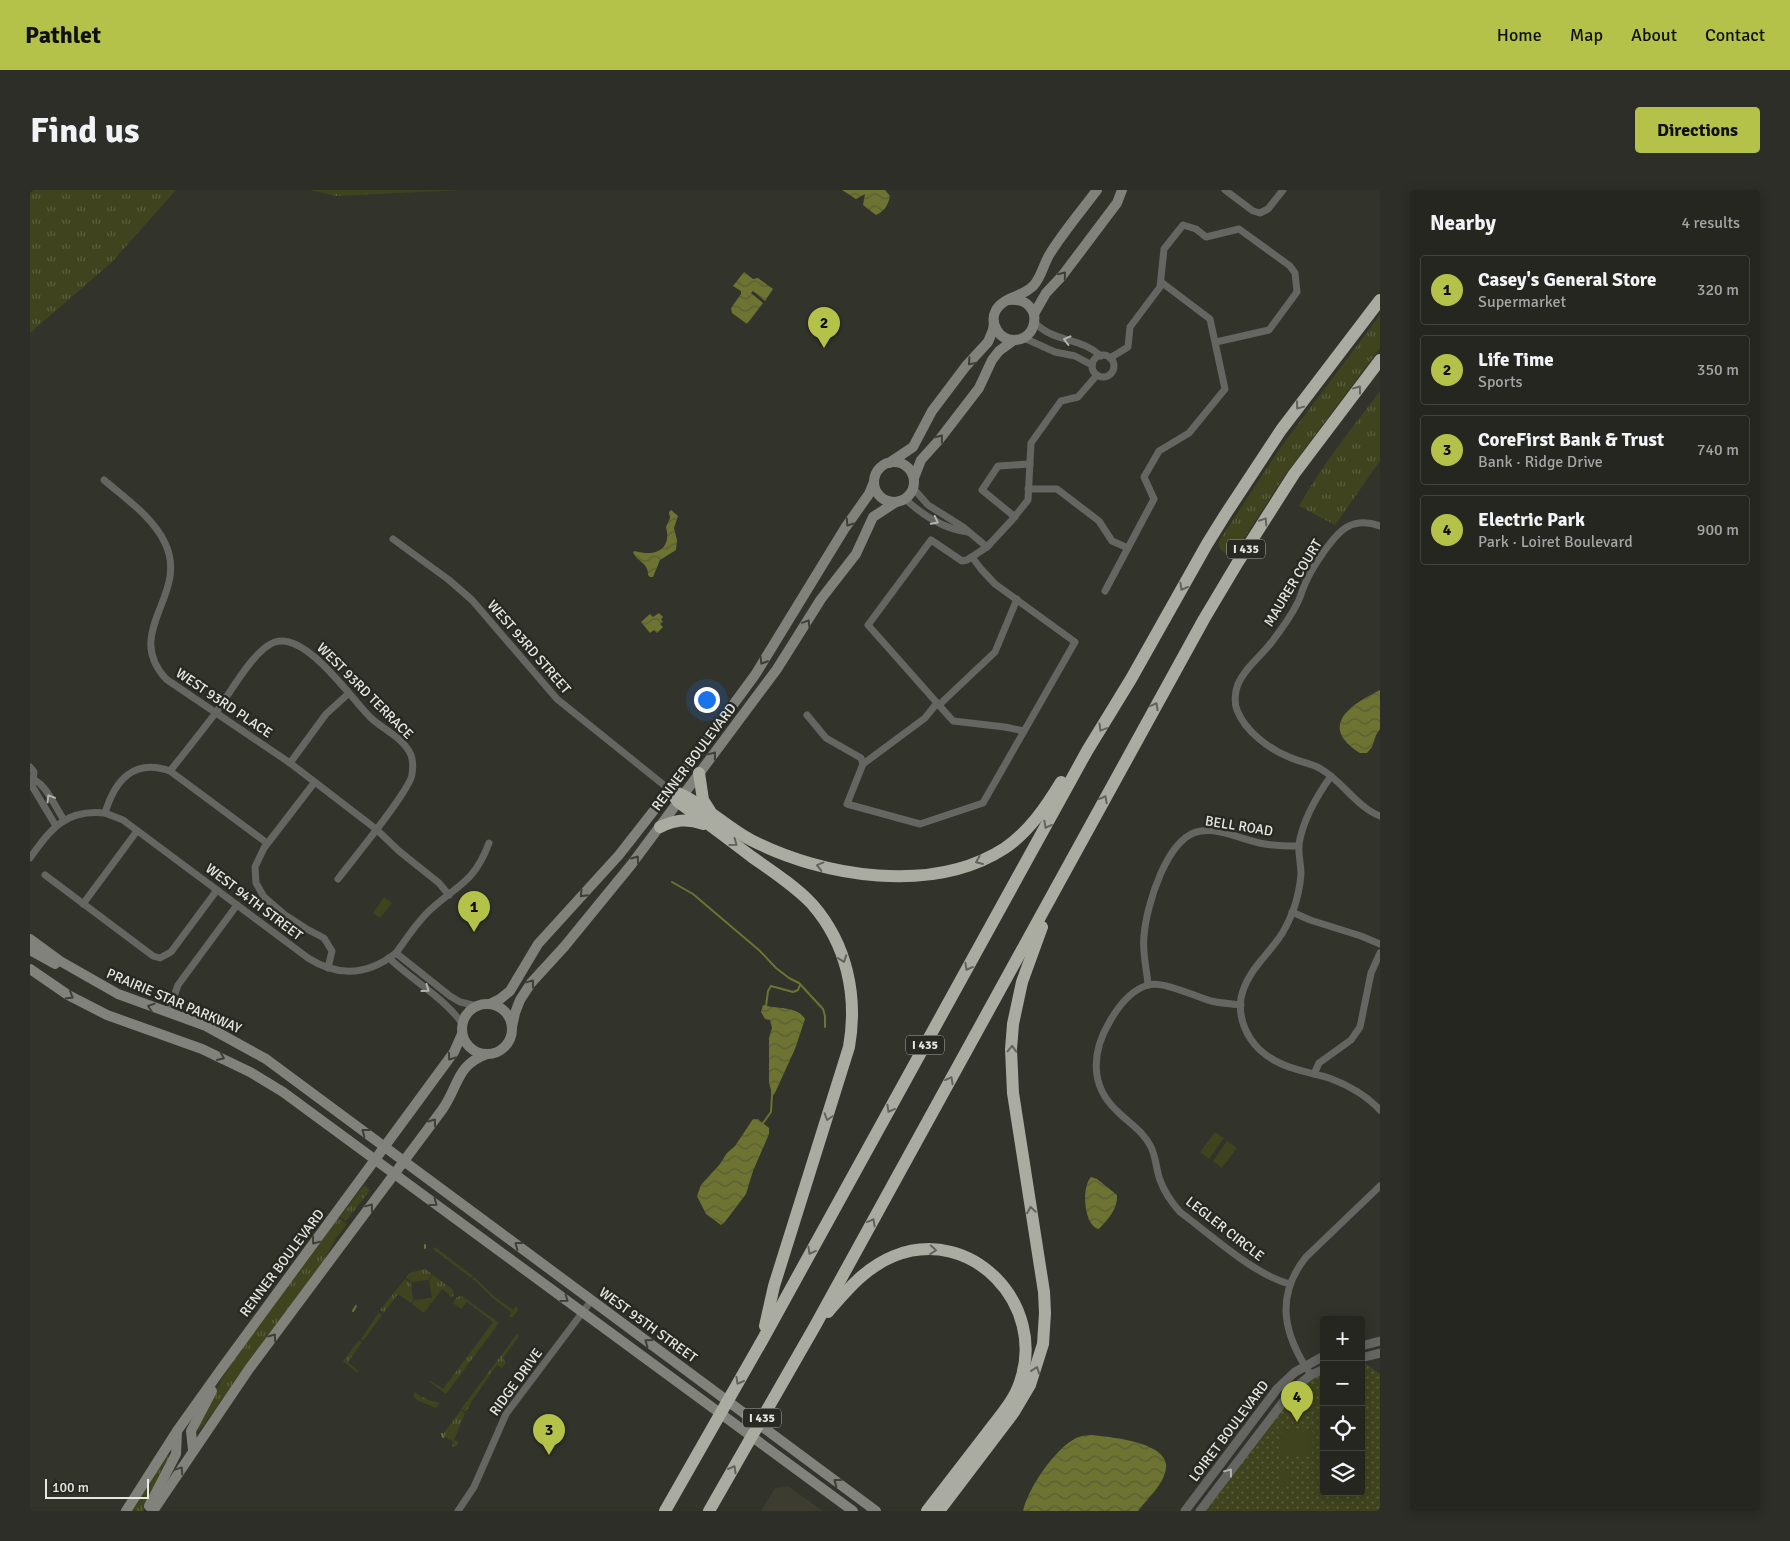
<!DOCTYPE html>
<meta charset="utf-8">
<style>
:root{--surface:#262620;--page:#2e2e29;--text:#f1f3f6;--muted:#a4a5a5;--line:#42433e;--accent:#b5c249}
body{margin:0;font-family:Signika,sans-serif;background:var(--page);color:var(--text)}
.controls{position:absolute;right:15px;bottom:15px;display:grid;overflow:hidden;border-radius:5px;box-shadow:0 2px 12px #0003}
.controls button{width:45px;height:45px;display:grid;place-items:center;padding:0;border:0;border-bottom:1px solid var(--line);background:var(--surface);color:var(--text);font:25px sans-serif}
.scale{position:absolute;left:15px;bottom:12px;width:104px;box-sizing:border-box;padding-left:5px;border:2px solid #e7e8e3;border-top:0;font-size:14px;line-height:18px;white-space:nowrap;color:#e7e8e3;-webkit-text-stroke:4px #282922;paint-order:stroke}
.you{position:absolute;left:676px;top:509px;width:18px;height:18px;margin:-12px;border:4px solid #fff;border-radius:50%;background:#1a73e8;box-shadow:0 0 0 8px #1a73e833}
.badge{display:grid;place-items:center;width:32px;height:32px;border-radius:50%;background:var(--accent);color:#111;font-size:16px;font-weight:700}
.pin{position:absolute;translate:-50% -41px;filter:drop-shadow(0 1px 2px #0008)}
.pin::after{content:'';position:absolute;top:26px;width:18px;height:15px;background:inherit;clip-path:polygon(0 0,100% 0,50% 100%)}
.list{margin:0;padding:0;list-style:none}
h2{display:flex;justify-content:space-between;align-items:center;height:65px;margin:0;padding:0 20px;font-size:21px}
h2 small{font-size:16px;font-weight:400;color:var(--muted)}
.list li{display:grid;grid-template-columns:32px 1fr auto;gap:15px;align-items:center;box-sizing:border-box;height:70px;margin:0 10px 10px;padding:0 10px;border:1px solid var(--line);border-radius:5px}
.list b{display:block;font-size:19px;white-space:nowrap}
.list p{margin:0;font-size:16px;white-space:nowrap;color:var(--muted)}
.list em{font-size:16px;font-style:normal;color:var(--muted)}
.icon{flex:none;width:28px;height:28px;fill:none;stroke:currentColor;stroke-width:2;stroke-linecap:round;stroke-linejoin:round}
.map{position:relative;flex:none;width:1350px;height:1321px;overflow:hidden;border-radius:5px}
header{display:flex;align-items:center;gap:30px;box-sizing:border-box;height:70px;padding:0 25px;background:var(--accent);color:#111}
header strong{font-size:24px}
nav{display:flex;gap:28px;margin-inline-start:auto;font-size:18px}
.intro{display:flex;align-items:center;justify-content:space-between;box-sizing:border-box;height:120px;padding:0 30px}
h1{margin:0;font-size:35px}
.button{padding:12px 22px;border-radius:5px;background:var(--accent);color:#111;font-size:18px;font-weight:700}
main{display:flex;gap:30px;padding:0 30px}
aside{flex:1;background:var(--surface);border-radius:5px;box-shadow:0 2px 12px #0003}
.map>svg:first-child{display:block}
</style>
<header>
<strong>Pathlet</strong>
<nav><a>Home</a><a>Map</a><a>About</a><a>Contact</a></nav>
</header>
<div class="intro"><h1>Find us</h1><a class="button">Directions</a></div>
<main>
<div class="map">
<svg width="1350" height="1321" viewBox="0 0 1350 1321">
<defs>
<pattern id="grass-tufts" width="24" height="20" patternUnits="userSpaceOnUse" patternTransform="scale(1.25)"><rect width="24" height="20" fill="#3f441e"/><path d="M3 7l-1-3M5 7V3M7 7l1-3M15 17l-1-3M17 17v-4M19 17l1-3" fill="none" stroke="#5b5f3f"/></pattern>
<pattern id="park-dots" width="8" height="8" patternUnits="userSpaceOnUse" patternTransform="scale(1.25)"><rect width="8" height="8" fill="#3f441e"/><path d="M2 2h.1M6 6h.1" fill="none" stroke="#5b5f3f" stroke-width="1.8" stroke-linecap="round"/></pattern>
<pattern id="water-waves" width="16" height="10" patternUnits="userSpaceOnUse" patternTransform="scale(1.25)"><rect width="16" height="10" fill="#6d7431"/><path d="M0 5q4-4 8 0t8 0" fill="none" stroke="#595d3a"/></pattern>
</defs>
<rect width="100%" height="100%" fill="#32332b"/>
<polygon fill="#3c3d30" points="758,1296 793,1321 731,1321 745,1298"/>
<g fill="url(#grass-tufts)">
<polygon points="0,0 146,0 81,73 0,143"/>
<polygon points="280,0 429,0 306,6"/>
<path d="M1350 125V158L1255 285 1206 361 1200 364C1193 363 1187 358 1189 351L1250 258Z"/>
<path d="M1350 201V271L1305 335 1269 316C1292 275 1322 238 1350 201Z"/>
<polygon points="334,995 340,1000 316,1031 310,1027"/>
<polygon points="307,1027 317,1034 306,1048 293,1072 169,1241 166,1238 201,1172"/>
<polygon points="405,1057 443,1086 441,1088 403,1059"/>
<polygon points="395,1079 402,1084 398,1090 382,1092 376,1088 379,1083"/>
<polygon points="403,1085 423,1100 424,1105 421,1108 419,1106 419,1104 412,1099 394,1123 382,1114 384,1110 402,1108 399,1090"/>
<polygon points="444,1087 465,1107 483,1120 486,1116 487,1117 488,1120 483,1127 479,1127 481,1122 464,1109 444,1090 442,1089"/>
<polygon points="375,1089 381,1093 383,1110 381,1113 368,1104 354,1123 350,1120"/>
<polygon points="432,1106 469,1133 416,1204 400,1192 401,1191 413,1199 463,1132 437,1112 431,1119 423,1113 427,1107"/>
<polygon points="349,1122 352,1125 333,1151 331,1149"/>
<polygon points="487,1144 489,1146 473,1168 476,1173 472,1178 467,1175 444,1208 436,1222 431,1219"/>
<polygon points="329,1150 332,1152 318,1172 329,1182 328,1183 313,1171"/>
<polygon points="385,1202 393,1208 394,1207 398,1210 410,1213 406,1218 387,1210 383,1206"/>
<polygon points="431,1220 435,1223 424,1250 429,1252 424,1257 422,1256 423,1251 414,1247 413,1244"/>
<polygon points="142,1263 113,1321 99,1321 133,1269"/>
</g>
<polygon fill="url(#park-dots)" points="1331,1170 1350,1184 1350,1321 1173,1321 1273,1192 1294,1180 1294,1302 1331,1302"/>
<g fill="#3f441e">
<polygon points="354,707 362,713 350,728 343,723"/>
<polygon points="1185,942 1194,948 1179,969 1170,962"/>
<polygon points="1197,951 1207,958 1192,978 1183,971"/>
<polygon points="1252,1241 1283,1242 1282,1267 1251,1265"/>
<polygon points="1250,1279 1261,1279 1260,1294 1249,1293"/>
</g>
<g fill="url(#water-waves)">
<path d="M812 0H855L860 6C858 15 855 21 846 25L833 15 835 4 826 9Z"/>
<polygon points="714,82 723,89 728,88 743,99 735,111 723,101 721,103 733,113 717,134 702,123 701,118 711,104 711,101 703,96"/>
<path d="M641 320 648 326 644 338 647 350 646 360 630 370 623 387H620L618 385C619 373 606 371 603 362L605 361C625 367 642 360 636 337L640 328 639 322Z"/>
<polygon points="629,423 633,427 631,429 633,432 630,434 633,437 627,443 624,440 620,443 611,432 620,424 623,427"/>
<path d="M1350 500V539L1346 545 1342 557 1337 563H1330C1288 536 1320 515 1350 500Z"/>
<path d="M733 815C746 819 768 816 775 829L765 859 744 905 741 904V900L739 893V848L742 838 740 830 735 829 731 822Z"/>
<polygon points="723,929 728,929 739,938 739,944 723,981 716,1004 694,1033 691,1035 676,1024 667,1006 671,995 690,974 697,963 705,956"/>
<path d="M1061 987 1067 989 1087 1005C1088 1019 1078 1029 1069 1039 1054 1037 1051 997 1061 987Z"/>
<path d="M1062 1245C1079 1247 1146 1252 1135 1283 1131 1297 1116 1310 1108 1321H993C998 1298 1025 1259 1046 1248 1051 1246 1056 1245 1062 1245Z"/>
</g>
<g fill="none" stroke-linecap="round" stroke-linejoin="round">
<g stroke="#6d7431" stroke-width="2">
<polyline points="642,692 663,704 730,761 746,778 759,788 769,793 793,819 795,826 795,837"/>
<polyline points="736,816 738,801 741,796 763,802 768,800 770,795"/>
<polyline points="733,933 741,922 742,905"/>
<polyline points="395,1055 395,1058"/>
<polyline points="323,1121 326,1116"/>
<polyline points="412,1244 413,1247"/>
</g>
<g stroke="#656662" stroke-width="7">
<polyline points="1195,0 1223,21 1230,23 1238,19 1253,0"/>
<path d="M1004 132C1026 154 1049 146 1071 166"/>
<polyline points="994,148 1025,162 1045,166 1062,175"/>
<circle cx="1073" cy="176" r="11"/>
<polyline points="1080,168 1098,157 1100,137 1130,97 1134,59 1153,35 1166,39 1176,47 1209,39 1260,76 1265,83 1267,102 1239,140 1186,152"/>
<path d="M74 290C95 308 123 327 135 353 160 405 92 441 136 489L260 573 346 639 369 661 409 693 419 705"/>
<polyline points="883,298 898,315 933,337 957,357"/>
<polyline points="998,299 1027,299 1069,331 1082,351 1098,358"/>
<path d="M875 309C893 325 913 339 938 342"/>
<polyline points="985,327 952,300 968,276 1000,274"/>
<path d="M1350 336C1340 332 1327 331 1317 337 1303 345 1281 379 1275 394 1272 400 1271 406 1268 412 1261 426 1251 440 1241 453 1230 467 1215 478 1208 494 1205 501 1204 513 1207 520 1215 541 1239 559 1259 567 1269 572 1282 573 1291 579 1312 591 1328 618 1350 626"/>
<polyline points="363,349 419,390 442,410 527,509 640,600"/>
<polyline points="1075,401 1124,309 1114,287 1129,261 1159,243 1195,199 1180,129 1131,92"/>
<polyline points="907,513 895,528 833,574 817,614 890,634 953,613 1045,452 965,394 951,379 942,367"/>
<polyline points="909,515 965,462 987,409"/>
<polyline points="777,525 796,548 831,568 833,574"/>
<polyline points="994,541 975,537 923,531 838,435 901,350 932,371 937,370 957,357 982,330 998,310 1001,253 1031,211 1048,207 1067,185"/>
<polyline points="260,573 296,524 318,504"/>
<polyline points="0,577 4,582 2,596 26,636"/>
<polyline points="140,581 237,653"/>
<path d="M1301 586C1286 607 1273 629 1269 654 1268 664 1271 674 1271 684 1270 697 1267 710 1263 721 1259 731 1255 740 1249 748 1235 768 1216 783 1211 808 1208 827 1216 847 1230 860 1249 878 1275 881 1299 888 1318 895 1336 905 1350 920"/>
<path d="M0 589C14 589 26 619 34 630"/>
<polyline points="284,593 234,658 225,677 226,693 234,707 255,725 275,738 294,748 302,761 298,778"/>
<path d="M75 623 93 630 278 768C308 787 337 786 366 763 377 748 387 732 400 720 428 694 444 693 459 653"/>
<path d="M0 668C21 639 35 619 75 623 85 590 104 568 140 581 156 561 172 541 187 521 200 503 225 458 245 452 276 442 320 507 340 527 353 540 373 547 381 565 383 571 383 578 382 584 382 598 320 673 308 689"/>
<polyline points="15,685 123,766 130,768 141,762 187,700"/>
<polyline points="53,714 107,641"/>
<polyline points="1262,722 1280,730 1331,746 1350,754"/>
<polyline points="366,763 420,806 430,812 447,816"/>
<path d="M359 768C383 791 413 807 432 833"/>
<path d="M1118 795C1117 779 1112 763 1114 746 1116 717 1137 645 1171 641 1192 638 1214 651 1235 654 1246 656 1258 656 1269 656"/>
<path d="M1211 815C1201 814 1190 813 1181 811 1164 806 1134 791 1118 795 1101 800 1088 817 1080 831 1062 861 1059 895 1087 921 1099 933 1113 941 1121 957 1126 967 1126 979 1130 990 1134 1001 1142 1013 1150 1022 1180 1044 1224 1085 1260 1094"/>
<polyline points="138,823 148,795 207,715"/>
<polyline points="1284,884 1289,873 1321,850 1330,837 1341,783 1350,763"/>
<path d="M1281 1185C1254 1146 1244 1107 1276 1067L1350 996"/>
<polyline points="428,1321 444,1297 476,1224 561,1111"/>
</g>
<g stroke="#656662" stroke-width="9">
<polyline points="1331,1156 1350,1151"/>
<polyline points="1331,1168 1350,1163"/>
<polyline points="1155,1321 1247,1199 1265,1182 1294,1166"/>
<polyline points="1170,1321 1263,1199 1281,1185 1294,1179"/>
</g>
<g stroke="#81827c" stroke-width="10">
<path d="M979 110C991 109 999 112 1004 124 1006 137 999 150 984 150 969 150 959 133 966 120 974 106 994 107 1004 95 1012 86 1014 72 1021 62 1035 40 1052 20 1067 0"/>
<polyline points="1004,124 1016,103 1032,86 1087,13 1092,0"/>
<circle cx="864" cy="292" r="20"/>
<polyline points="859,273 883,257 902,221 936,176 958,152 963,140 964,132"/>
<polyline points="884,288 891,270 909,250 949,198 962,170 969,161 984,150"/>
<polyline points="0,749 30,771 88,804 176,836 236,869 846,1321"/>
<polyline points="0,760 25,774"/>
<polyline points="0,779 38,805 77,825 172,859 220,882 253,902 823,1321"/>
<circle cx="457" cy="839" r="25"/>
<polyline points="460,814 470,809 480,801 508,754 589,665 647,591 725,485 815,338 839,304 844,292"/>
<polyline points="482,837 485,823 490,810 501,793 534,757 601,675 747,479 791,409 826,364 843,327 866,312"/>
<polyline points="163,1260 161,1241 182,1201"/>
<polyline points="119,1316 146,1264 147,1242"/>
<polyline points="96,1321 147,1241 192,1178 424,862 432,844"/>
<path d="M123 1321 219 1179 412 920C429 896 426 875 457 864"/>
</g>
<g stroke="#aaaca2" stroke-width="12">
<polyline points="669,583 673,610 680,621"/>
<path d="M640 600 648 612C673 630 697 648 722 667 742 681 765 696 782 714 817 754 828 806 819 857L744 1096 735 1136"/>
<path d="M640 600C670 610 693 635 721 650 793 687 903 705 975 658 999 642 1017 615 1031 592"/>
<path d="M630 637C645 630 657 628 673 634"/>
<path d="M798 1122C817 1100 836 1077 864 1066 942 1035 1017 1115 990 1192 984 1211 969 1227 957 1243 937 1269 917 1295 897 1321"/>
<polyline points="635,1321 733,1149 1057,561 1101,489 1177,354 1195,325 1251,240 1350,110"/>
<polyline points="679,1321 785,1136 1174,429 1208,372 1264,284 1350,170"/>
<polyline points="909,1321 984,1222 1000,1195 1013,1154 1015,1123 1014,1102 983,903 981,859 983,834 992,792 1012,737"/>
</g>
</g>
<defs><path id="oneway-chevron" d="M-2-3.5L2.5 0L-2 3.5" fill="none" stroke-width="1.6" stroke-linecap="round" stroke-linejoin="round" transform="scale(1.25)"/></defs>
<g stroke="#3e3f38">
<use href="#oneway-chevron" transform="translate(1033 85) rotate(-51)"/>
<use href="#oneway-chevron" transform="translate(941 172) rotate(132)"/>
<use href="#oneway-chevron" transform="translate(910 248) rotate(-51)"/>
<use href="#oneway-chevron" transform="translate(819 333) rotate(125)"/>
<use href="#oneway-chevron" transform="translate(777 433) rotate(-59)"/>
<use href="#oneway-chevron" transform="translate(733 471) rotate(122)"/>
<use href="#oneway-chevron" transform="translate(683 565) rotate(-53)"/>
<use href="#oneway-chevron" transform="translate(606 669) rotate(-54)"/>
<use href="#oneway-chevron" transform="translate(553 704) rotate(133)"/>
<use href="#oneway-chevron" transform="translate(501 793) rotate(-53)"/>
<use href="#oneway-chevron" transform="translate(40 806) rotate(30)"/>
<use href="#oneway-chevron" transform="translate(121 817) rotate(-161)"/>
<use href="#oneway-chevron" transform="translate(191 867) rotate(24)"/>
<use href="#oneway-chevron" transform="translate(421 867) rotate(125)"/>
<use href="#oneway-chevron" transform="translate(403 932) rotate(-54)"/>
<use href="#oneway-chevron" transform="translate(335 942) rotate(-143)"/>
<use href="#oneway-chevron" transform="translate(404 1013) rotate(36)"/>
<use href="#oneway-chevron" transform="translate(340 1017) rotate(-53)"/>
<use href="#oneway-chevron" transform="translate(285 1051) rotate(127)"/>
<use href="#oneway-chevron" transform="translate(488 1055) rotate(-143)"/>
<use href="#oneway-chevron" transform="translate(535 1109) rotate(36)"/>
<use href="#oneway-chevron" transform="translate(243 1147) rotate(-54)"/>
<use href="#oneway-chevron" transform="translate(618 1152) rotate(-144)"/>
<use href="#oneway-chevron" transform="translate(150 1280) rotate(-56)"/>
<use href="#oneway-chevron" transform="translate(807 1292) rotate(-143)"/>
</g>
<g stroke="#b3b4af">
<use href="#oneway-chevron" transform="translate(1037 150) rotate(-166)"/>
<use href="#oneway-chevron" transform="translate(905 331) rotate(27)"/>
<use href="#oneway-chevron" transform="translate(20 608) rotate(-121)"/>
<use href="#oneway-chevron" transform="translate(396 799) rotate(36)"/>
<use href="#oneway-chevron" transform="translate(1199 1282) rotate(-53)"/>
</g>
<g stroke="#62645c">
<use href="#oneway-chevron" transform="translate(1328 199) rotate(-53)"/>
<use href="#oneway-chevron" transform="translate(1269 216) rotate(127)"/>
<use href="#oneway-chevron" transform="translate(1234 331) rotate(-57)"/>
<use href="#oneway-chevron" transform="translate(1153 397) rotate(119)"/>
<use href="#oneway-chevron" transform="translate(1125 516) rotate(-61)"/>
<use href="#oneway-chevron" transform="translate(1072 538) rotate(121)"/>
<use href="#oneway-chevron" transform="translate(1074 609) rotate(-62)"/>
<use href="#oneway-chevron" transform="translate(1017 635) rotate(119)"/>
<use href="#oneway-chevron" transform="translate(704 653) rotate(36)"/>
<use href="#oneway-chevron" transform="translate(949 671) rotate(157)"/>
<use href="#oneway-chevron" transform="translate(790 676) rotate(-165)"/>
<use href="#oneway-chevron" transform="translate(813 769) rotate(70)"/>
<use href="#oneway-chevron" transform="translate(938 777) rotate(119)"/>
<use href="#oneway-chevron" transform="translate(982 859) rotate(-88)"/>
<use href="#oneway-chevron" transform="translate(920 890) rotate(-61)"/>
<use href="#oneway-chevron" transform="translate(860 919) rotate(119)"/>
<use href="#oneway-chevron" transform="translate(798 927) rotate(108)"/>
<use href="#oneway-chevron" transform="translate(1001 1020) rotate(-99)"/>
<use href="#oneway-chevron" transform="translate(842 1032) rotate(-61)"/>
<use href="#oneway-chevron" transform="translate(903 1060) rotate(4)"/>
<use href="#oneway-chevron" transform="translate(781 1061) rotate(119)"/>
<use href="#oneway-chevron" transform="translate(1006 1180) rotate(-70)"/>
<use href="#oneway-chevron" transform="translate(709 1191) rotate(120)"/>
<use href="#oneway-chevron" transform="translate(703 1279) rotate(-60)"/>
</g>
<g text-anchor="middle" dominant-baseline="central" stroke-width="5" stroke-linejoin="round" paint-order="stroke">
<g fill="#282922" stroke="#aeafa9" stroke-width="1">
<rect x="1197" y="349.5" width="38" height="19" rx="4"/>
<rect x="876" y="845.5" width="38" height="19" rx="4"/>
<rect x="713" y="1218.5" width="38" height="19" rx="4"/>
</g>
<g font-size="12" font-weight="bold" fill="#e7e8e3">
<text x="1216" y="359">I 435</text>
<text x="895" y="855">I 435</text>
<text x="732" y="1228">I 435</text>
</g>
<g font-size="14" fill="#e7e8e3" stroke="#282922">
<text transform="translate(1263 393) rotate(-59)">MAURER COURT</text>
<text transform="translate(499 457) rotate(49)">WEST 93RD STREET</text>
<text transform="translate(335 501) rotate(45)">WEST 93RD TERRACE</text>
<text transform="translate(194 513) rotate(34)">WEST 93RD PLACE</text>
<text transform="translate(664 567) rotate(-53)">RENNER BOULEVARD</text>
<text transform="translate(1209 636) rotate(9)">BELL ROAD</text>
<text transform="translate(224 712) rotate(37)">WEST 94TH STREET</text>
<text transform="translate(144 811) rotate(23)">PRAIRIE STAR PARKWAY</text>
<text transform="translate(1195 1039) rotate(38)">LEGLER CIRCLE</text>
<text transform="translate(252 1073) rotate(-53)">RENNER BOULEVARD</text>
<text transform="translate(618 1135) rotate(36)">WEST 95TH STREET</text>
<text transform="translate(486 1192) rotate(-54)">RIDGE DRIVE</text>
<text transform="translate(1199 1241) rotate(-53)">LOIRET BOULEVARD</text>
</g>
</g>
</svg>
<div class="controls">
<button>+</button>
<button>−</button>
<button><svg class="icon" aria-label="locate" viewBox="0 0 24 24"><circle cx="12" cy="12" r="6"/><path d="M12 2v4M12 18v4M2 12h4M18 12h4"/></svg></button>
<button><svg class="icon" aria-label="layers" viewBox="0 0 24 24"><path d="M12 4l9 5-9 5-9-5zM3 14l9 5 9-5"/></svg></button>
</div>
<div class="scale">100 m</div>
<div class="you"></div>
<div class="pin badge" style="left:444px;top:742px">1</div>
<div class="pin badge" style="left:794px;top:158px">2</div>
<div class="pin badge" style="left:519px;top:1265px">3</div>
<div class="pin badge" style="left:1267px;top:1232px">4</div>
</div>
<aside>
<h2>Nearby<small>4 results</small></h2>
<ul class="list">
<li><span class="badge">1</span><div><b>Casey's General Store</b><p>Supermarket</p></div><em>320 m</em></li>
<li><span class="badge">2</span><div><b>Life Time</b><p>Sports</p></div><em>350 m</em></li>
<li><span class="badge">3</span><div><b>CoreFirst Bank &amp; Trust</b><p>Bank · Ridge Drive</p></div><em>740 m</em></li>
<li><span class="badge">4</span><div><b>Electric Park</b><p>Park · Loiret Boulevard</p></div><em>900 m</em></li>
</ul>
</aside>
</main>
